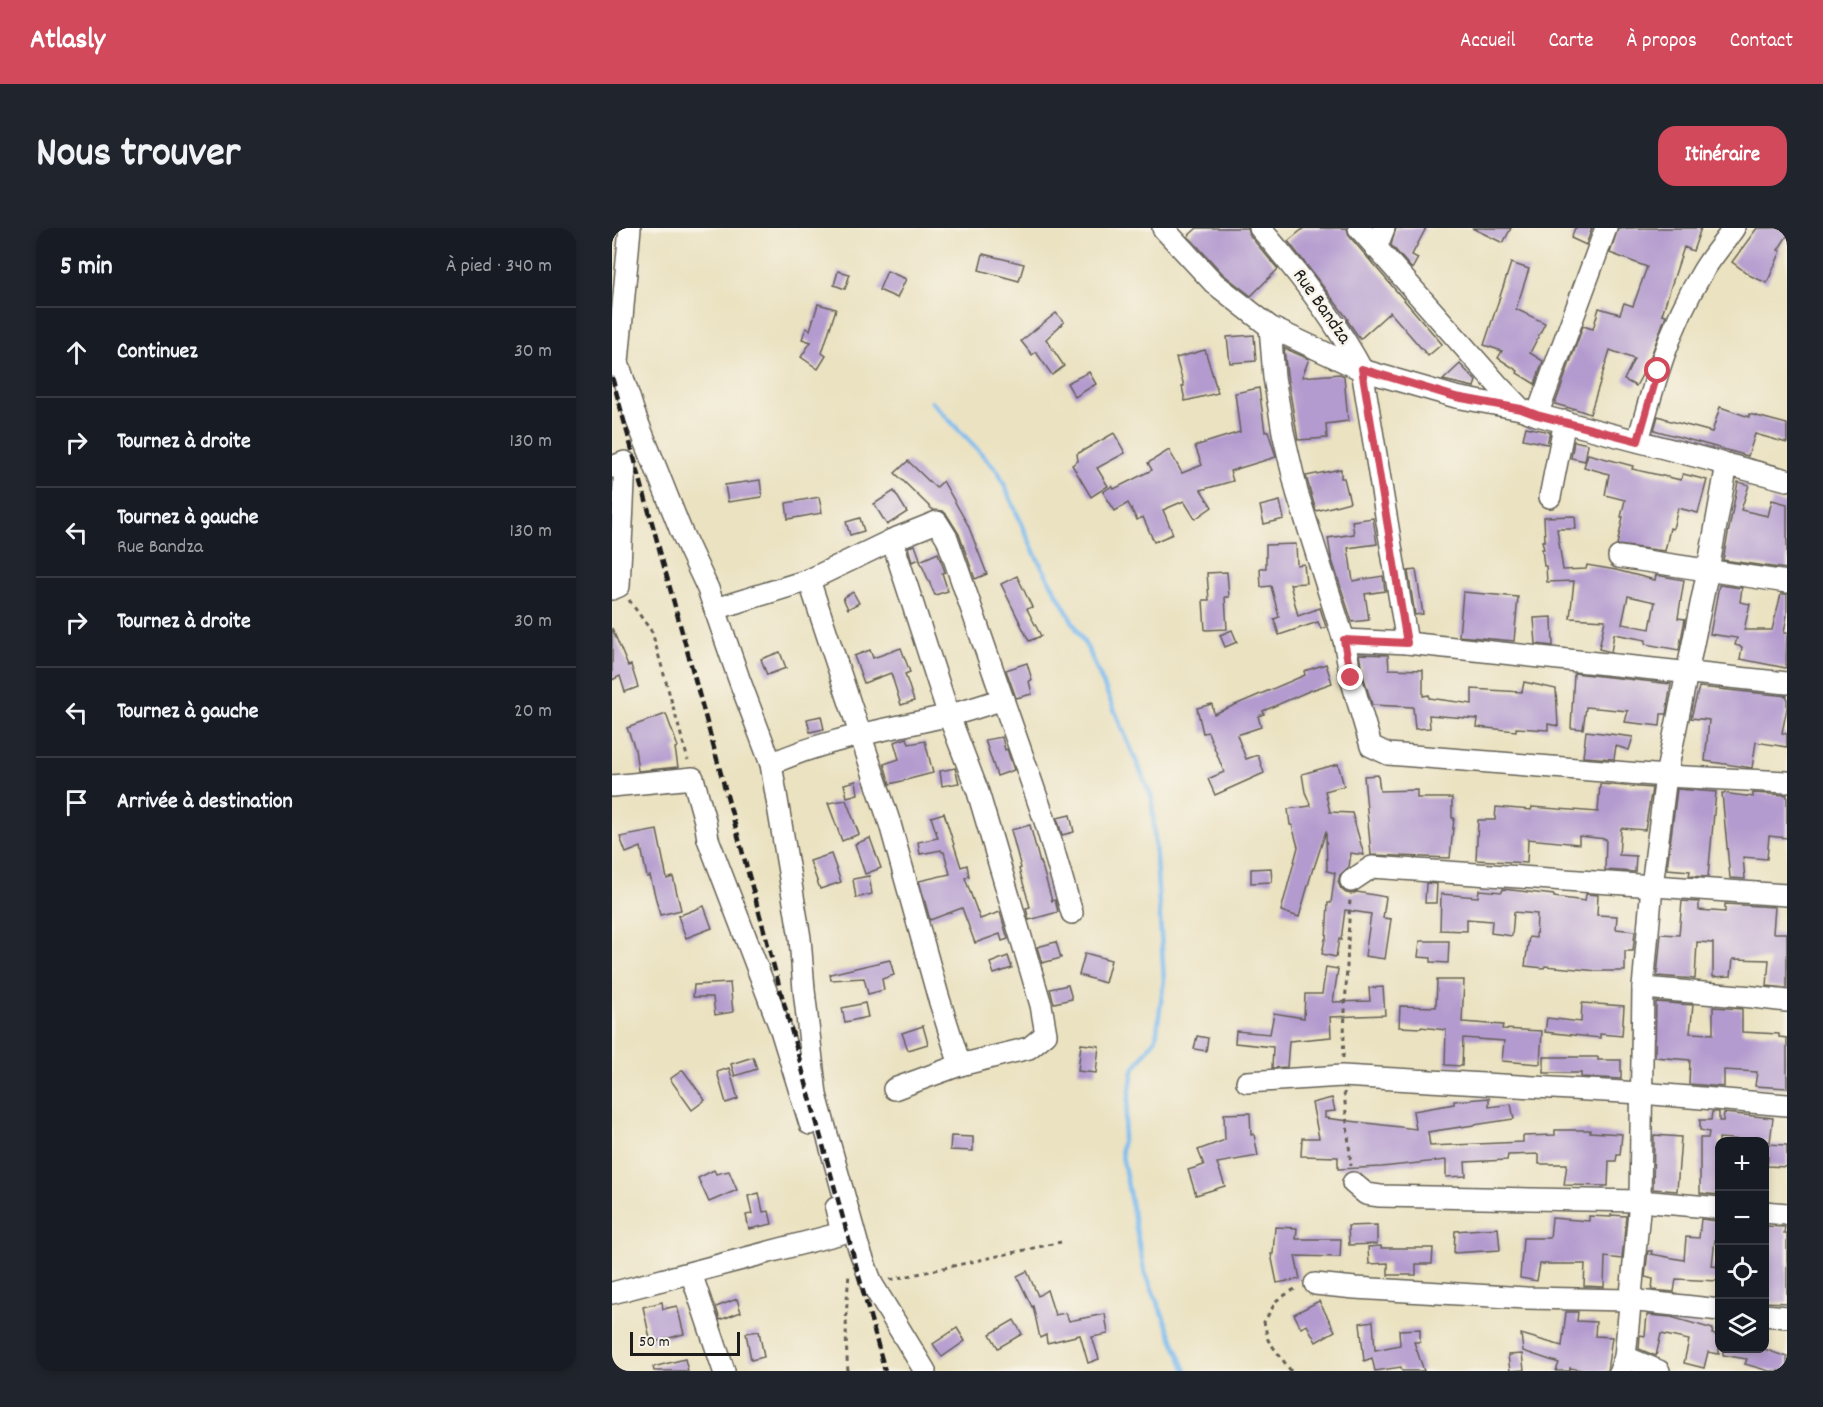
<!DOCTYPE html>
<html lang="fr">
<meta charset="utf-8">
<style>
:root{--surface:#171b24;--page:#20242c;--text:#f1f3f6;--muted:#9ea1a6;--line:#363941;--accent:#d1495b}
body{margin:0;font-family:Dekko,sans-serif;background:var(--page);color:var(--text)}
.controls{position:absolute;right:18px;bottom:18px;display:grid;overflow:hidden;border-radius:12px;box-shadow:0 3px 9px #0003}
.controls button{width:54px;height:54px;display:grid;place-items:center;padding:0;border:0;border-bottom:2px solid var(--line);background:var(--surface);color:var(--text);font:30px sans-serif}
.scale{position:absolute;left:18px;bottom:15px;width:110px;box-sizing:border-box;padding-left:6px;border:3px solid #1c1c1c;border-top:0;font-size:16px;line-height:21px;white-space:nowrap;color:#1c1c1c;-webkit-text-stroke:4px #f7f3e8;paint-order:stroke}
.stop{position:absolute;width:18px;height:18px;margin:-14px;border:4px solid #d1495b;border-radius:50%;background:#fff}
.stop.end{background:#d1495b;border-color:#fff;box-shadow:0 2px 6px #0008}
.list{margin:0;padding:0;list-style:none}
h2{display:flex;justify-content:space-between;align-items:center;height:78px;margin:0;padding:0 24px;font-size:26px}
h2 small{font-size:20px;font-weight:400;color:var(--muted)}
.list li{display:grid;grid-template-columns:39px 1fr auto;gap:18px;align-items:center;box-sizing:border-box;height:90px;padding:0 24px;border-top:2px solid var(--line)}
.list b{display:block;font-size:22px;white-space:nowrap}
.list p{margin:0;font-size:20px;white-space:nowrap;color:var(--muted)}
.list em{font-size:20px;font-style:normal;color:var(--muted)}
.icon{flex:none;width:33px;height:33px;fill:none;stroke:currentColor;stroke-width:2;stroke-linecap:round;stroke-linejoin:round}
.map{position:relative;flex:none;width:1175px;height:1143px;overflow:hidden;border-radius:18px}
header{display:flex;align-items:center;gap:36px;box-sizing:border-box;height:84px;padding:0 30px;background:var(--accent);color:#fff}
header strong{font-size:28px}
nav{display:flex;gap:33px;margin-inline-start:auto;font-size:21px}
.intro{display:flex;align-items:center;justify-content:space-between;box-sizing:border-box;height:144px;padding:0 36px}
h1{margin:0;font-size:42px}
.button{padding:15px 27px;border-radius:18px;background:var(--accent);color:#fff;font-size:21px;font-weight:700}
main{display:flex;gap:36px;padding:0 36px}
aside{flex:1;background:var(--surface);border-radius:18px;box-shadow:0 3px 9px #0003}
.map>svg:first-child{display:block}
</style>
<header>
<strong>Atlasly</strong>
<nav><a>Accueil</a><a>Carte</a><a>À propos</a><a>Contact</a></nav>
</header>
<div class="intro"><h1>Nous trouver</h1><a class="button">Itinéraire</a></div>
<main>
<aside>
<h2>5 min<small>À pied · 340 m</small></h2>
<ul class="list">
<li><svg class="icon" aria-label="ahead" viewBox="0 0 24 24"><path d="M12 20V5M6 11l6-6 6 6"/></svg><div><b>Continuez</b></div><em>30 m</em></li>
<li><svg class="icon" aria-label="right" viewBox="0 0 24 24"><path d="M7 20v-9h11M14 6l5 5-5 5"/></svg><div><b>Tournez à droite</b></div><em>130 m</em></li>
<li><svg class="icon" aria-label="left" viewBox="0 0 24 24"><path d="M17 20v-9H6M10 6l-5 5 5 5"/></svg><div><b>Tournez à gauche</b><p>Rue Bandza</p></div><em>130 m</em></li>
<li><svg class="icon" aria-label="right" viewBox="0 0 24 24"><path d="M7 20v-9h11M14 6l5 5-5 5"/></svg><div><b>Tournez à droite</b></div><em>30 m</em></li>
<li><svg class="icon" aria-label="left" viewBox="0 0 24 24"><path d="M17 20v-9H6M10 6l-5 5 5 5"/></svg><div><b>Tournez à gauche</b></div><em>20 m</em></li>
<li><svg class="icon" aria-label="arrive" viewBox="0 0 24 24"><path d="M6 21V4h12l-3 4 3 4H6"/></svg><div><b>Arrivée à destination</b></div></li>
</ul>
</aside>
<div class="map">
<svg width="1175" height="1143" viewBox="0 0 1175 1143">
<rect width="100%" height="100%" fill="#f7f3e8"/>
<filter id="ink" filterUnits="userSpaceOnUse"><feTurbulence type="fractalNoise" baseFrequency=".0167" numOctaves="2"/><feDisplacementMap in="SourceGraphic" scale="12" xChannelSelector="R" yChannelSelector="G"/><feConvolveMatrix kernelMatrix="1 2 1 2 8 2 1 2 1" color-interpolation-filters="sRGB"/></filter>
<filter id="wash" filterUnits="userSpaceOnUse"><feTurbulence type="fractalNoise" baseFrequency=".008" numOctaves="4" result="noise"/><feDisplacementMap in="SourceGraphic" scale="24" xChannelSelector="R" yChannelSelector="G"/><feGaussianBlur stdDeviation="1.35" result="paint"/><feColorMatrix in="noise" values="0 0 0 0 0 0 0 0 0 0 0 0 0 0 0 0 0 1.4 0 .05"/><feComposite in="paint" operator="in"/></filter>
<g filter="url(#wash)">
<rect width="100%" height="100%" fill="#ebe2c1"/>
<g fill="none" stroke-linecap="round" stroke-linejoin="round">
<polyline stroke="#7bbbef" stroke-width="4.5" points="320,174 386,243 424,328 478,425 540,570 552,752 544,810 521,842 509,922 532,1042 574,1143"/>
</g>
<g id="blocks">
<g fill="#b49bcf" fill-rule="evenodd">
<polygon points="585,0 636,0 638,8 666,41 639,68 611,46 576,8"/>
<polygon points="692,0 735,0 737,8 830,116 816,128 778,84 748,111 735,92 736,91 676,13"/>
<polygon points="784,0 814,0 800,27 806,30 800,41 779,17"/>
<polygon points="860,0 899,0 891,15"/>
<polygon points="963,0 980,0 974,17 959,10"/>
<polygon points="1006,0 1089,0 1081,23 1072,19 1050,86 1054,87 1036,136 1024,158 1012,152 1022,131 998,122 978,186 961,180 961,181 943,176 971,98 981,101 987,80 1008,86 1012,75 1021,78 1035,39 998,25"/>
<polygon points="1145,0 1175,0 1175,8 1166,22 1169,23 1155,55 1139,48 1120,34"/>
<polygon points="371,26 412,36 407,53 367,42"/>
<polygon points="899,35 917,41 904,81 933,95 918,125 931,133 923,156 905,145 906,143 886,130 890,123 872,117"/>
<polygon points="226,43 238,46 233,61 222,57"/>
<polygon points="275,43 294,51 285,70 267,62"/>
<polygon points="206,76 224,81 210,125 214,128 206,141 189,129 199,114 190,111 194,100 198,102"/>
<polygon points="444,85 452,94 434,111 452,138 440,147 424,124 420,127 409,113"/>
<polygon points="642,107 644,133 618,135 615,109"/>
<polygon points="672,120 697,131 690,149 728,146 732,148 736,193 714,196 715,210 686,212 675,147"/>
<polygon points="593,122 606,165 573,173 570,158 572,158 564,130"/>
<polygon points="848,136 864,153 862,159 831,152"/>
<polygon points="477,144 484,156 463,169 455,155"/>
<polygon points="647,160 653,204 656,203 664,229 618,243 621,253 589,262 600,279 583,291 572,273 551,282 561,306 542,314 531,289 525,292 516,275 503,283 491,264 500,258 502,261 540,242 536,235 557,222 570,245 590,237 583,218 628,204 623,165"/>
<polygon points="1108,179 1137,189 1137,186 1175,196 1175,215 1143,206 1136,228 1042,202 1046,188 1055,191 1055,192 1100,204"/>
<polygon points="914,199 938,204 935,216 911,211"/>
<polygon points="502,205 513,225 485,240 496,258 479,269 460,237 466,233 465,226"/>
<polygon points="962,213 976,216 973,233 959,230"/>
<polygon points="976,226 1021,238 1020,241 1069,252 1071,246 1095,252 1086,285 1066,280 1061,301 1058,300 1053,323 1005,317 1011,289 1009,289 1013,272 993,267 997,246 972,239"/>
<polygon points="296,233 324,260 331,253 356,297 375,346 363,351 347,306 335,287 331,283 321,282 283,245"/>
<polygon points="729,241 729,250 732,250 738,274 704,283 694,248"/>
<polygon points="148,252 150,269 116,274 113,257"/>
<polygon points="1126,254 1137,257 1129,282 1156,288 1160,272 1175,276 1175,341 1111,332"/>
<polygon points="282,263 295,284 275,297 262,276"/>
<polygon points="207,269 210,285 176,291 174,275"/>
<polygon points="668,273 672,291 652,296 648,278"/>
<path d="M963 288 964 301H945L951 342 974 341 975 337 1004 342 1043 352 1044 347 1072 352 1066 390 1073 391 1067 422 1033 416 1034 412 1002 406 999 424 987 421 993 392 958 390 962 353 935 354 934 338H932L930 321H932L930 313H933L932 289ZM1016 368 1043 374 1038 401 1010 396Z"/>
<polygon points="248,290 252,303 238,307 234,294"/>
<polygon points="761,290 765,316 736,320 741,353 771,348 773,363 753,366 757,392 740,394 719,329 716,310 742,306 740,293"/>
<polygon points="684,316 685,337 692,336 694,355 678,356 686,388 708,380 714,399 709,401 706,394 667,407 662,391 667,389 659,358 649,359 648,340 654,340 654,317"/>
<polygon points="303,317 308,331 300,334 296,319"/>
<polygon points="326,325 333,344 330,345 336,363 323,367 308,333"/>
<polygon points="804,342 811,386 803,387 796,343"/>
<polygon points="615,344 617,369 613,369 615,401 593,402 591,372 597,372 595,345"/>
<polygon points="405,348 420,379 415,381 429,408 417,413 389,356"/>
<polygon points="1107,357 1130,360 1128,374 1138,376 1132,402 1160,402 1169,366 1175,366 1175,387 1172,405 1175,405 1174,440 1128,431 1130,419 1123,417 1125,410 1098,406"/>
<polygon points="241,364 247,375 236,381 231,370"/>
<polygon points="851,364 906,369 902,413 847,408"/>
<polygon points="940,389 941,418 924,416 922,390"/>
<polygon points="0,400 16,438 19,437 26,459 13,464 8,448 0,452"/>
<polygon points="620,402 625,414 613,419 608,407"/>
<polygon points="289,420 298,444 293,446 302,473 289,477 279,445 252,455 242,428 258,422 261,430"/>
<polygon points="168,424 174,440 155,447 149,431"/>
<polygon points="747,426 776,427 777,441 811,442 811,468 817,467 817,470 860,476 860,461 910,464 912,454 944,461 946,498 936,496 936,502 904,500 904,503 865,499 866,491 817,487 818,500 803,501 801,479 760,477 751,447"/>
<polygon points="415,435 420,452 417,453 420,466 404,470 394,442"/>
<polygon points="714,436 720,455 697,463 651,483 652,486 646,488 649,499 625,507 634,531 646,527 652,545 603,567 596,551 612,544 596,504 591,505 585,480 600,476 602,486 693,447 692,443"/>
<polygon points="962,445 1059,456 1054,486 1049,486 1048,498 1013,494 1016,483 974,479 971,501 959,500"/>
<polygon points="1087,459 1175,468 1175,480 1170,505 1175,506 1175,519 1144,514 1140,540 1093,533 1097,492 1079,490"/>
<polygon points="54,486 66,519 63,520 66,539 26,543 23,521 15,500"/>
<polygon points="209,488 212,501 198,504 195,491"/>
<polygon points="974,503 1021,509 1017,522 1004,518 1002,531 971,529"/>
<polygon points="390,509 393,522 395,521 402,542 385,548 373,512"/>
<polygon points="295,510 297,516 313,513 321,545 278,556 272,536 287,531 282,514"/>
<polygon points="726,536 732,558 713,563 718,584 740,585 752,627 739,625 737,639 728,647 726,654 729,661 734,665 739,666 745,664 774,669 771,690 779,691 773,731 753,728 759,686 733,682 729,712 727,711 724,729 710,726 713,711 714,711 716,675 719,675 723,645 715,643 714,603 702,640 701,640 687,689 669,683 686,619 680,597 678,597 676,581 699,578 693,564 690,546"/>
<polygon points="343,540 347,555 330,558 328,543"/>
<polygon points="766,547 768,563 805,562 805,570 840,570 840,590 842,590 838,630 759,627 752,548"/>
<polygon points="244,553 246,566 235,569 232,556"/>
<polygon points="988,556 1040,560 1033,602 1009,600 1007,627 1024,628 1023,644 993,642 994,611 967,608 967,616 916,611 915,635 864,632 866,592 883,592 884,579 919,582 920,579 986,584"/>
<polygon points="1065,561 1104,564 1096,649 1077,648 1078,643 1055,641"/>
<polygon points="1110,565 1141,569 1141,565 1175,567 1175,610 1157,608 1155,631 1131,629 1133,651 1118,650"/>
<polygon points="234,572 247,606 230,613 216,575"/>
<polygon points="332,585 349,639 355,637 357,648 353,650 368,691 388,684 396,711 390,713 388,706 363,715 350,680 318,692 307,653 338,646 332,624 330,624 329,622 308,626 306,614 326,610 319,589"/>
<polygon points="458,587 462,604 450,607 445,590"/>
<polygon points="418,597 428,635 429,634 440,673 443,672 446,684 417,692 414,680 418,679 407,641 409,640 399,602"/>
<polygon points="45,602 55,651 61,649 69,682 48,687 38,648 35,649 29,619 14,625 8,609"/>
<polygon points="258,610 269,640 253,646 243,616"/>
<polygon points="219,626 229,654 208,661 198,633"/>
<polygon points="659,640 660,654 639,655 639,641"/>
<polygon points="257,648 260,666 244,670 241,651"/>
<polygon points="814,655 825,656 824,675 813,675"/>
<polygon points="891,661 942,667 942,669 973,673 974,666 986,667 985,687 1005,688 1004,701 1023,703 1021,723 1013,723 1013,743 986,743 933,738 932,740 913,738 917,709 924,710 925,686 902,684 900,708 879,705 880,693 855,691 855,703 828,702 829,666 866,669 867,662 890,664"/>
<polygon points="1070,673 1087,674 1087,682 1113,684 1113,676 1163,679 1161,705 1175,705 1175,760 1155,758 1157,732 1121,731 1119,748 1101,749 1101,715 1085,714 1083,751 1045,748 1049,706 1067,707"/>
<polygon points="92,678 100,700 74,710 66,688"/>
<polygon points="808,713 837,713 836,735 819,734 819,730 806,729"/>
<polygon points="444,714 449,730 430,735 425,719"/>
<polygon points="473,725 499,732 493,755 467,747"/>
<polygon points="396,728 400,740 382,746 378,735"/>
<polygon points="278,732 282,747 270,751 272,762 256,766 252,750 219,752 218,746"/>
<polygon points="714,739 726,741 721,774 758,773 757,760 771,759 773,787 718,789 719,809 677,813 675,839 660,840 661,819 623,815 624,803 658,806 662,785 692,790 693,766 710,766"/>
<polygon points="825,752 852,752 850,794 891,797 890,801 930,803 928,836 890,833 892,813 851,810 850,838 833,837 834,802 809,799 809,800 787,799 788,778 824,779"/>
<polygon points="118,755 121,784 103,787 101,769 81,769 82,757"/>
<polygon points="456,757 460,771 442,775 438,761"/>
<polygon points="1044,774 1081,777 1078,805 1101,806 1101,779 1130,781 1130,804 1167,806 1167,809 1175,810 1175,860 1143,858 1145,844 1112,842 1112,859 1077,856 1078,832 1043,829"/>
<polygon points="253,775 256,789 233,794 230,780"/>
<polygon points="970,775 1012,778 1010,808 988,806 988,810 933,804 935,790 969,794"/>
<polygon points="311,798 316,816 296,822 290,805"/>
<polygon points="585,808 596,810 594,823 582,821"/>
<polygon points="469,816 487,818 484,845 466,843"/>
<polygon points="141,829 145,841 123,848 119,836"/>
<polygon points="932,829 986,829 986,832 1009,832 1009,851 969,849 969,845 932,845"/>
<polygon points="117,840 126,871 114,875 105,844"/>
<polygon points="71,842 93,872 80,882 58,851"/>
<polygon points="720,870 723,883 713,884 713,890 804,901 801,883 842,876 842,873 877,870 877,879 899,876 902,891 816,904 818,918 911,914 911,908 943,907 943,902 978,902 978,904 1010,906 1008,927 1005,927 1004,933 997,933 996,958 952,957 955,936 927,936 927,926 896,927 895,932 853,934 854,948 834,949 834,932 770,939 726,941 726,929 689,928 690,910 707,910 700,875"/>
<polygon points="1100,884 1107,884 1107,893 1111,893 1112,885 1161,890 1158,914 1107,910 1107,967 1088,965 1088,910 1096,910 1097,904 1088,902 1088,892 1099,892"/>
<polygon points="638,885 639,907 642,906 646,928 605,935 613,958 584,967 576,942 592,937 586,922 613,912 612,886"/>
<polygon points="1042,907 1069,909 1065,963 1041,961"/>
<polygon points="339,908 361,909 361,923 338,922"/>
<polygon points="1153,916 1175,917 1175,939 1155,938 1156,929 1152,929"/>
<polygon points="102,942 104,946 117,943 125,962 97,974 86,950"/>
<polygon points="147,965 151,984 157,983 160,996 137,1001 134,987 140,986 136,968"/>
<polygon points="999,987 1014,988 1010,1031 993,1029 992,1059 972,1058 973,1036 928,1036 925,1053 908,1050 911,1010 938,1010 940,990 977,993 977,988 999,989"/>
<polygon points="1089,991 1105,993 1100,1038 1107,1039 1106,1053 1064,1051 1062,1064 1040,1062 1041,1051 1033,1049 1036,1023 1040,1023 1039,1026 1072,1032 1074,1009 1087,1010"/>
<polygon points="765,997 765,1016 737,1017 736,998"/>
<polygon points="1152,998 1173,999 1172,1005 1175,1005 1175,1075 1152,1074"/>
<polygon points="663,999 685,1000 684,1011 729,1011 728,1029 683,1028 688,1051 665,1055 659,1026 661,1026"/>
<polygon points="886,1000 888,1022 842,1025 843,1003"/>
<polygon points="769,1018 769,1020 821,1020 820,1036 804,1036 804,1047 776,1047 776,1035 757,1036 756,1019"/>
<polygon points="415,1043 426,1068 435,1062 443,1087 454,1085 457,1093 493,1086 496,1106 480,1109 487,1131 476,1135 468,1107 435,1115 434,1107 428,1110 421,1078 420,1079 405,1048"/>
<polygon points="125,1071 129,1084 108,1092 104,1079"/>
<polygon points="707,1073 723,1103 704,1114 695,1097 689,1100 682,1086"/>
<polygon points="50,1074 51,1081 65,1078 72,1106 39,1115 31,1079"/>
<polygon points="954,1084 966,1084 965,1093 984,1094 983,1108 1000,1109 995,1143 974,1143 958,1140 958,1143 944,1143 947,1135 911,1123 909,1106 950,1118"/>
<polygon points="1035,1087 1059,1089 1101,1101 1100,1106 1107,1108 1107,1126 1096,1124 1092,1140 1072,1135 1077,1112 1049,1106 1044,1128 1027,1121 1028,1107 1033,1108"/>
<polygon points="402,1092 410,1106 386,1120 378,1106"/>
<polygon points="761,1093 763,1122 788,1117 787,1102 808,1101 808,1114 802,1114 812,1143 790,1143 789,1139 763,1143 760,1130 752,1133 748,1095"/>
<polygon points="345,1100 353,1113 330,1129 321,1116"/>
<polygon points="147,1103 152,1129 139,1132 134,1105"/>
<polygon points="1111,1120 1149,1120 1175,1129 1175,1143 1157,1143 1133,1136 1135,1131 1111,1127"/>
<polygon points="910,1126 912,1142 898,1143 896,1127"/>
<polygon points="73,1131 76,1143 42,1143 41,1139"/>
</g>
</g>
</g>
<g filter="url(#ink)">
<use href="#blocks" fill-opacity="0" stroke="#646156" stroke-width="1.5"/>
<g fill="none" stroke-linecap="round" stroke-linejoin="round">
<defs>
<g id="minor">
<polyline points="18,0 6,134 22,185 69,303 96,361 127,451 159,536 188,710 192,762 204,867 246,1018 260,1056 313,1143"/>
<polyline points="551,0 602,55 658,99 750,142 844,169 909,181"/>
<path d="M648 0C686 44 722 90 750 142L795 415"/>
<polyline points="747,0 885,156 909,181 925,187 1175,252"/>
<polyline points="764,20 772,0"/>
<polyline points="658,99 662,149 671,204 685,264 732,412 739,450 759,518 776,526 1054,548 1175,554"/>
<polyline points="925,187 994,0"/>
<path d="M1026 213C1042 155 1058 97 1090 45 1099 29 1112 15 1122 0"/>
<polyline points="0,239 13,234 7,358 0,361"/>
<polyline points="938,269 953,193"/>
<polyline points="280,312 337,488 366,564 429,777 434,806 417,820 348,837 282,861"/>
<polyline points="1007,329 1175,354"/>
<polyline points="197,352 278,596 326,768 348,837"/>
<polyline points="103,381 197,352 280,312 325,294 335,310 433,593 460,685"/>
<polyline points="732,412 795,415 1175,455"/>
<path d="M159 536C213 511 275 502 333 488 353 484 372 477 391 471"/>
<polyline points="0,558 81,550 93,593 96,611 169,802 198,896"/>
<polyline points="739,653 760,639 1175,667"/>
<polyline points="1031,760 1141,769 1175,773"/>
<polyline points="635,854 730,848 1029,865 1175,877"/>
<polyline points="741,955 754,966 768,968 1028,973 1108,980"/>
<polyline points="1152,984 1175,986"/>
<polyline points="79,1045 112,1143"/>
<polyline points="703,1056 743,1060 914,1070 1017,1072 1108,1082"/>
<polyline points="0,1065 230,1005 224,980"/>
<polyline points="1152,1087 1175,1089"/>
<polyline points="1013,1129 1047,1143"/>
<polyline points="1008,1143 1013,1129 1028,973 1031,760 1040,658 1054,548 1096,342 1115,236"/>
</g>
</defs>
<use href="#minor" stroke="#646156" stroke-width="24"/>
<g stroke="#646156" stroke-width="3" stroke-dasharray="4.5 4.5" stroke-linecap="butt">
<polyline points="17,372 40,404 76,532"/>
<polyline points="731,830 738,669"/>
<polyline points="732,864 739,938"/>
<polyline points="278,1052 449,1014"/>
<path d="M236 1143C233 1110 234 1079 237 1046"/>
<polyline points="679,1143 656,1112 652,1094 665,1072 686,1059"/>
</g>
<use href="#minor" stroke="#fff" stroke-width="21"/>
<polyline stroke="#1c1c1c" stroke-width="4.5" stroke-dasharray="9 4.5" stroke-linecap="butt" points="0,149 273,1143"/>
</g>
</g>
<g fill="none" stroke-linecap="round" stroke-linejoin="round" filter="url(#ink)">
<polyline stroke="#d1495b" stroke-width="8" points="739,450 732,412 795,415 750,141 844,169 909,181 925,187 1026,213 1046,143"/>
</g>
<g text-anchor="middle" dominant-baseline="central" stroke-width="5" stroke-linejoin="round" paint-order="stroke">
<g font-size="20" fill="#1c1c1c" stroke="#f7f3e8">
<text transform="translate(709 79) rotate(55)">Rue Bandza</text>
</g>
</g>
</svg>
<div class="controls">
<button>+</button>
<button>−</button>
<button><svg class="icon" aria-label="locate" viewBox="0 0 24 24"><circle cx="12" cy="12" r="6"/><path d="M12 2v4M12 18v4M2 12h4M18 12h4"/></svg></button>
<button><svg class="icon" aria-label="layers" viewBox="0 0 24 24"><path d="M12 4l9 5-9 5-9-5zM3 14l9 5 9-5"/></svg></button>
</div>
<div class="scale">50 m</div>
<div class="stop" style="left:1046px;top:143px"></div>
<div class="stop end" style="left:739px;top:450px"></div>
</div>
</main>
